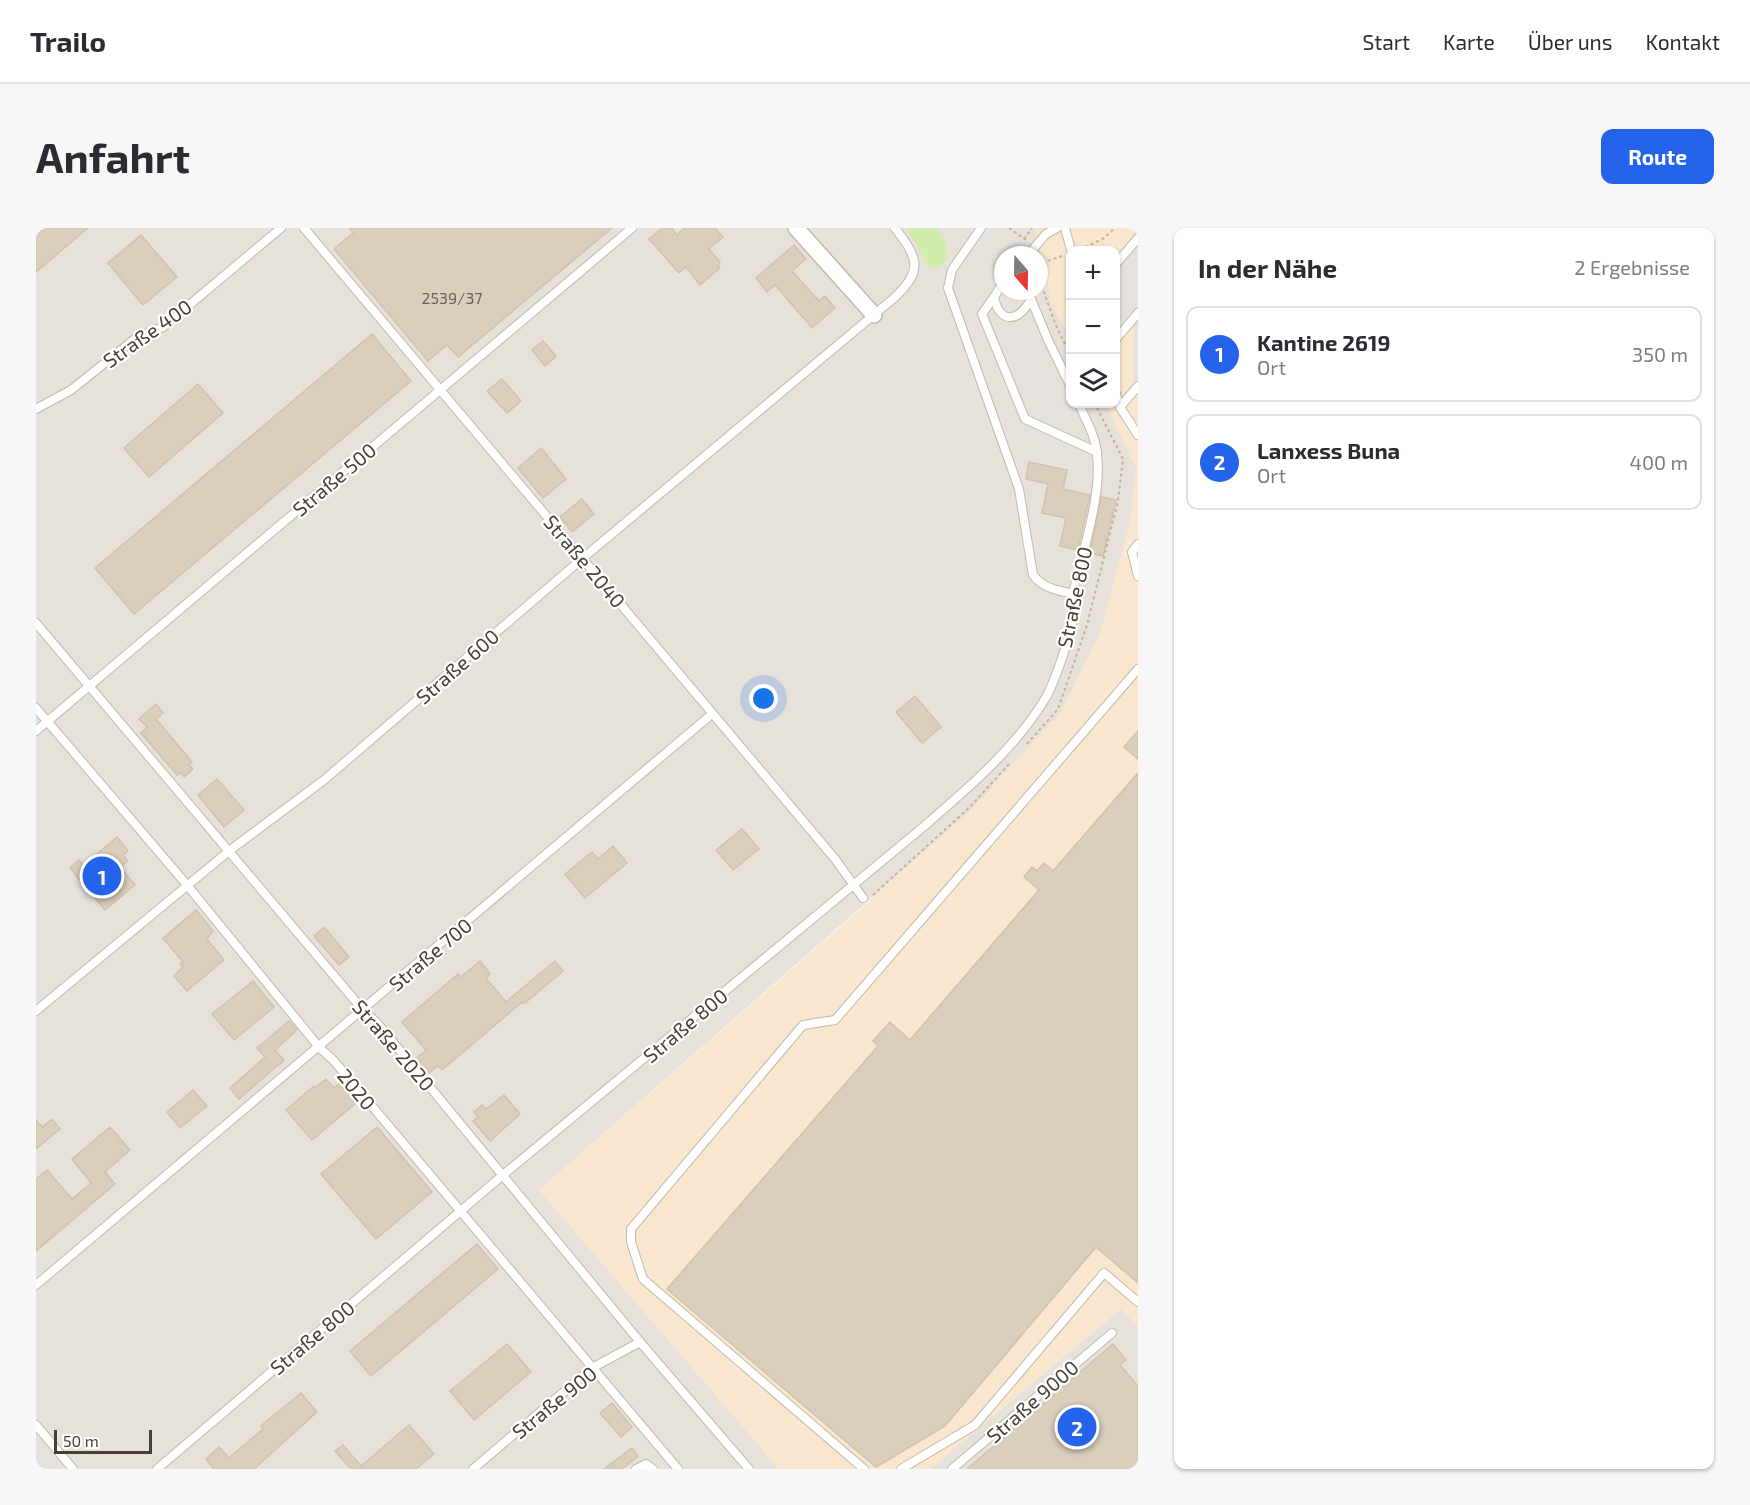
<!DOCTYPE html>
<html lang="de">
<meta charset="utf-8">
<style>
:root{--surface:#fff;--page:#f7f7f7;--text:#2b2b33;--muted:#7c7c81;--line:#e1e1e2;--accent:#2563eb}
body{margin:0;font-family:"Exo 2",sans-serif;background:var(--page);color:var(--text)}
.controls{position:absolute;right:18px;top:18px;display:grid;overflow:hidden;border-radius:12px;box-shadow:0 2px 4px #0004}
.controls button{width:54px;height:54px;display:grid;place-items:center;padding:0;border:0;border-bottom:2px solid var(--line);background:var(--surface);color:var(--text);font:30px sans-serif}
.compass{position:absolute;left:958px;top:18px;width:54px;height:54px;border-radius:50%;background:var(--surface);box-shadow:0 2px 4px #0004;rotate:160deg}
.scale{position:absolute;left:18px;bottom:15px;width:98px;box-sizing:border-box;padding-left:6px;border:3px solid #484034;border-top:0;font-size:16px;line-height:21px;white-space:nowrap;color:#484034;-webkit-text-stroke:4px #fff;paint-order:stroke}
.you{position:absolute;left:728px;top:471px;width:21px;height:21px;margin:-15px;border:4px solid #fff;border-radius:50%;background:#1a73e8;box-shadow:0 0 0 9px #1a73e833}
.badge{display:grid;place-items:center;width:39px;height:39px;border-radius:50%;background:var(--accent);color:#fff;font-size:20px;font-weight:700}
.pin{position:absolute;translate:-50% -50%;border:3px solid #fff;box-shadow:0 2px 6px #0006}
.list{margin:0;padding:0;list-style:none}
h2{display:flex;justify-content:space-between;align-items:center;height:78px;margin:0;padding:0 24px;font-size:26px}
h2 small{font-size:20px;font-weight:400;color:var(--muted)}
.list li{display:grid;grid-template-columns:39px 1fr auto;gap:18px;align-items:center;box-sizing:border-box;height:96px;margin:0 12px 12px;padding:0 12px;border:2px solid var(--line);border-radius:12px}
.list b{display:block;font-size:22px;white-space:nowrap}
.list p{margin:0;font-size:20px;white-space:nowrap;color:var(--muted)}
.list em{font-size:20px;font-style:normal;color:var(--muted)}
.icon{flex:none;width:33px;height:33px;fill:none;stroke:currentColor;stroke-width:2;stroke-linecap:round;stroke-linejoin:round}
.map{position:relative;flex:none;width:1102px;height:1241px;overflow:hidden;border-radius:12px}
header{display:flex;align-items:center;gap:36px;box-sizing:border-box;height:84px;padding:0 30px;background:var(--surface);border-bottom:2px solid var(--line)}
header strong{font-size:28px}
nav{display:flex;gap:33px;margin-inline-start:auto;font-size:21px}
.intro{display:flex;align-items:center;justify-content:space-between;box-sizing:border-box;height:144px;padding:0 36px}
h1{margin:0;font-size:42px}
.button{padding:15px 27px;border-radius:12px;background:var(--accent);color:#fff;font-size:21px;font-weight:700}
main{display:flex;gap:36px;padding:0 36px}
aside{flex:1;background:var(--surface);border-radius:12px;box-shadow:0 2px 4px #0004}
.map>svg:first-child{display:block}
</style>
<header>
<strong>Trailo</strong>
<nav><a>Start</a><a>Karte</a><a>Über uns</a><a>Kontakt</a></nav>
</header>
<div class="intro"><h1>Anfahrt</h1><a class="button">Route</a></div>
<main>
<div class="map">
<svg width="1102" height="1241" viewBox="0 0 1102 1241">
<rect width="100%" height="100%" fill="#f4f0e6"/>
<polygon fill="#f8e6cf" points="999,0 1102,0 1102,1099 1085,1081 894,1241 743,1241 503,962 830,677 1025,484 1064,406 1094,295 1100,239 1069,176 1080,176 1080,22 1034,22 1034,108 1016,78"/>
<g fill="#e7e1db" fill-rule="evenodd">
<path d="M0 0H999L1016 78 1034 108V176H1069L1100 239 1094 295 1064 406 1025 484 933 584 503 962 743 1241H0ZM967 27H1003V63H967Z"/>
<polygon points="1085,1081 1102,1099 1102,1241 894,1241"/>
</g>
<polygon fill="#d0edab" points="869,0 901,0 911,17 911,31 901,41 891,37 879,14"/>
<g fill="#e5e2de">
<polygon points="1102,10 1102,150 1098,155 1098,81 1080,101 1080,35"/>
<polygon points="958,93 1005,117 1032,188 1030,188 1020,199 997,188 1006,178 989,170"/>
<polygon points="993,200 1023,213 1024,227 993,214"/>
</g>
<g fill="#dacebd" stroke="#d3c3ad" stroke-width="1.5">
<polygon points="0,0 52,0 0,44"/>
<polygon points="313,0 576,0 422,129 411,117 392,133 298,21 317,5"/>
<polygon points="626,0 636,0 641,7 649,0 679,0 687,9 673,21 684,34 682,38 684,40 664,57 650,39 643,45 613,11"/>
<polygon points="105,7 141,49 107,77 72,35"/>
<polygon points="758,17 770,31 756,43 783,73 789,68 799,80 776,100 739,57 731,64 720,50"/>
<polygon points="336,106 375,153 98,386 59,340"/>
<polygon points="507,113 520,128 509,138 496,122"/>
<polygon points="466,151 485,173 471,185 451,163"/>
<polygon points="162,156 187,185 113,249 88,220"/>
<polygon points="505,220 530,251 507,270 482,240"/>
<polygon points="993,234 1031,242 1027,261 1054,267 1042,322 1024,318 1030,290 1006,285 1012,256 990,251"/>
<polygon points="1065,269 1080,272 1067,328 1054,325"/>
<polygon points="546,271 558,286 536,304 524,289"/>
<polygon points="879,468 905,499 886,515 860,484"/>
<polygon points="120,476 127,485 120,491 156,534 153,537 157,541 148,549 144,544 141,547 105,505 111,499 103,491"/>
<polygon points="1102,503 1102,531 1088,519"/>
<polygon points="1102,545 1102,1055 1060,1019 909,1198 840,1239 631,1061 842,818 837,813 854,794 874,812 1003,662 988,649 996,639 1001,643 1008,635 1017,643"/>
<polygon points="181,551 208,582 188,599 162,567"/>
<polygon points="706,601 723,621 697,642 680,622"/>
<polygon points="81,609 92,623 87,627 92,633 84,639 99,657 69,682 34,640 43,632 48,637"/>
<polygon points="577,618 591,635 549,670 529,646 556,624 562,631"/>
<polygon points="160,682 177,703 171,711 188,732 151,763 138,748 147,739 144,736 147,734 127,710"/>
<polygon points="288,699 313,729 303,737 278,708"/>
<polygon points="444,733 454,746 450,750 470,774 519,733 527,743 489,775 485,775 406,842 402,838 393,845 381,830 390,822 366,794 422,746 425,749"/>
<polygon points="217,753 238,779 198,812 176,786"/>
<polygon points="253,793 261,802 239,822 248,832 203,871 194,860 229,829 221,820"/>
<polygon points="290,851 298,860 303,856 320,875 276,912 250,882 278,858 279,860"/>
<polygon points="157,862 171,878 144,900 131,884"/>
<polygon points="468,867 484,886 454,913 437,893 442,889 438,884 446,877 450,881"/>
<polygon points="16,891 24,901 0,921 0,892 6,899"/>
<polygon points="74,899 94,922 69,944 79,956 0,1023 0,951 11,942 36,971 55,955 36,931"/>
<polygon points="341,899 396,964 340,1011 285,946"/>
<polygon points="441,1016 462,1041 335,1148 314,1123"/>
<polygon points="471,1116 495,1144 438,1192 414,1163"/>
<polygon points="1077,1116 1090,1132 1084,1137 1102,1158 1102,1241 931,1241"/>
<polygon points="265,1165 281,1184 218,1241 178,1241 170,1231 183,1219 193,1230 227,1201 225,1198"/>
<polygon points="576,1175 596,1199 585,1209 564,1185"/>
<polygon points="373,1197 398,1226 380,1241 315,1241 299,1223 307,1217 325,1238"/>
<polygon points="596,1220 602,1228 586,1241 568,1241"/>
</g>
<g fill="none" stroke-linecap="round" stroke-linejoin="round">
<defs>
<g id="service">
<polyline points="268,0 799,631 827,670"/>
<path d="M945 0 916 42 912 60 983 261 997 347C1008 361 1021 362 1038 366"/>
<polyline points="1029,0 1035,22"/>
<polyline points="992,27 1010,6 1021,0"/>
<polyline points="1080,36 1102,10"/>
<path d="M967 55 958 69C964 97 983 94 995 71L993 63"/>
<polyline points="958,69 946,86 989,191 1061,224"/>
<polyline points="995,71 1012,112 1034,157"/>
<polyline points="1080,111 1102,85"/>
<polyline points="1080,166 1084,179 1102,207"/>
<polyline points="1084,179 1102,158"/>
<polyline points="0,181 35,162 100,110 127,99 245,0"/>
<polyline points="1102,316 1096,324 1102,348"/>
<polyline points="0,395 327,782 342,796 604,1114 713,1241"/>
<polyline points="0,480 151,657 283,819 298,833 642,1241"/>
<polyline points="0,503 596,0"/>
<path d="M0 783 193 623 288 552 547 330 858 70C888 42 882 30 859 0"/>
<polyline points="0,1057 676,486"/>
<polyline points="0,1197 37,1241"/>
<path d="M121 1241 467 947 886 600C931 561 978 522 1009 471 1018 456 1035 407 1037 389 1038 380 1037 371 1038 362 1047 322 1066 267 1061 227 1060 209 1050 192 1043 176"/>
<polyline points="437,1241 556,1140 604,1114"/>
<polyline points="600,1241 610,1236 617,1241"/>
<polyline points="828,1241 607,1051 595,1014 595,1001 767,797 799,792 1102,441"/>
<polyline points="865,1241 939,1197 1068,1045 1102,1074"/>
<polyline points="916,1241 1076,1105"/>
</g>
<polyline id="minor" points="760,0 838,87"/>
</defs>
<use href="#service" stroke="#c4baaa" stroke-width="10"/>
<use href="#minor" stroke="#c4baaa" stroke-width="18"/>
<g stroke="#c4b397" stroke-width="2" stroke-dasharray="3 3" stroke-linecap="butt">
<polyline points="973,0 990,12"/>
<polyline points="988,11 996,0"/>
<polyline points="1044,22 1068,10 1079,0"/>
<polyline points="1026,28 1011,33 1004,53 1019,95 1034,127"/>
<polyline points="991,516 1022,481 1051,397 1082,273 1087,231 1059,176"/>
<polyline points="837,667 934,579 973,536"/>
</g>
<use href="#service" stroke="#fff" stroke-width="8"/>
<use href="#minor" stroke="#fff" stroke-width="15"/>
</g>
<g text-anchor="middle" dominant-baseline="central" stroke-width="4.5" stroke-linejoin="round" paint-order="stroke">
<g font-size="16" fill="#6c6456">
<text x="416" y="69">2539/37</text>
</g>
<g font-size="20" fill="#484034" stroke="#fff">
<text transform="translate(111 105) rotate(-35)">Straße 400</text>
<text transform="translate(298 251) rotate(-40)">Straße 500</text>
<text transform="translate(549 333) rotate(50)">Straße 2040</text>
<text transform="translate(1038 369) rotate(-78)">Straße 800</text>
<text transform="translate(421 438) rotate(-41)">Straße 600</text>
<text transform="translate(394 726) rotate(-40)">Straße 700</text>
<text transform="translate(649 797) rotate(-40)">Straße 800</text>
<text transform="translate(358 817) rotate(49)">Straße 2020</text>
<text transform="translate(321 861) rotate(50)">2020</text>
<text transform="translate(276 1109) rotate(-40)">Straße 800</text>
<text transform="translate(996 1173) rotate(-41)">Straße 9000</text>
<text transform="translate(518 1174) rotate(-39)">Straße 900</text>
</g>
</g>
</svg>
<div class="controls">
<button>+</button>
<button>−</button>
<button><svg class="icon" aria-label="layers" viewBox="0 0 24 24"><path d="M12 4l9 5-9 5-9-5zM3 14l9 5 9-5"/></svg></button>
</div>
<svg class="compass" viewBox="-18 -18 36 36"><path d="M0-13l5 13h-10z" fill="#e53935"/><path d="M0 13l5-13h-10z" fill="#7c7c81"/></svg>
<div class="scale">50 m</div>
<div class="you"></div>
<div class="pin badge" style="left:66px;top:648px">1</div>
<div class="pin badge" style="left:1041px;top:1199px">2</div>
</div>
<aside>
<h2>In der Nähe<small>2 Ergebnisse</small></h2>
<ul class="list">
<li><span class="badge">1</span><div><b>Kantine 2619</b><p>Ort</p></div><em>350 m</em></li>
<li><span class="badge">2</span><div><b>Lanxess Buna</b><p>Ort</p></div><em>400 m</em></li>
</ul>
</aside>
</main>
